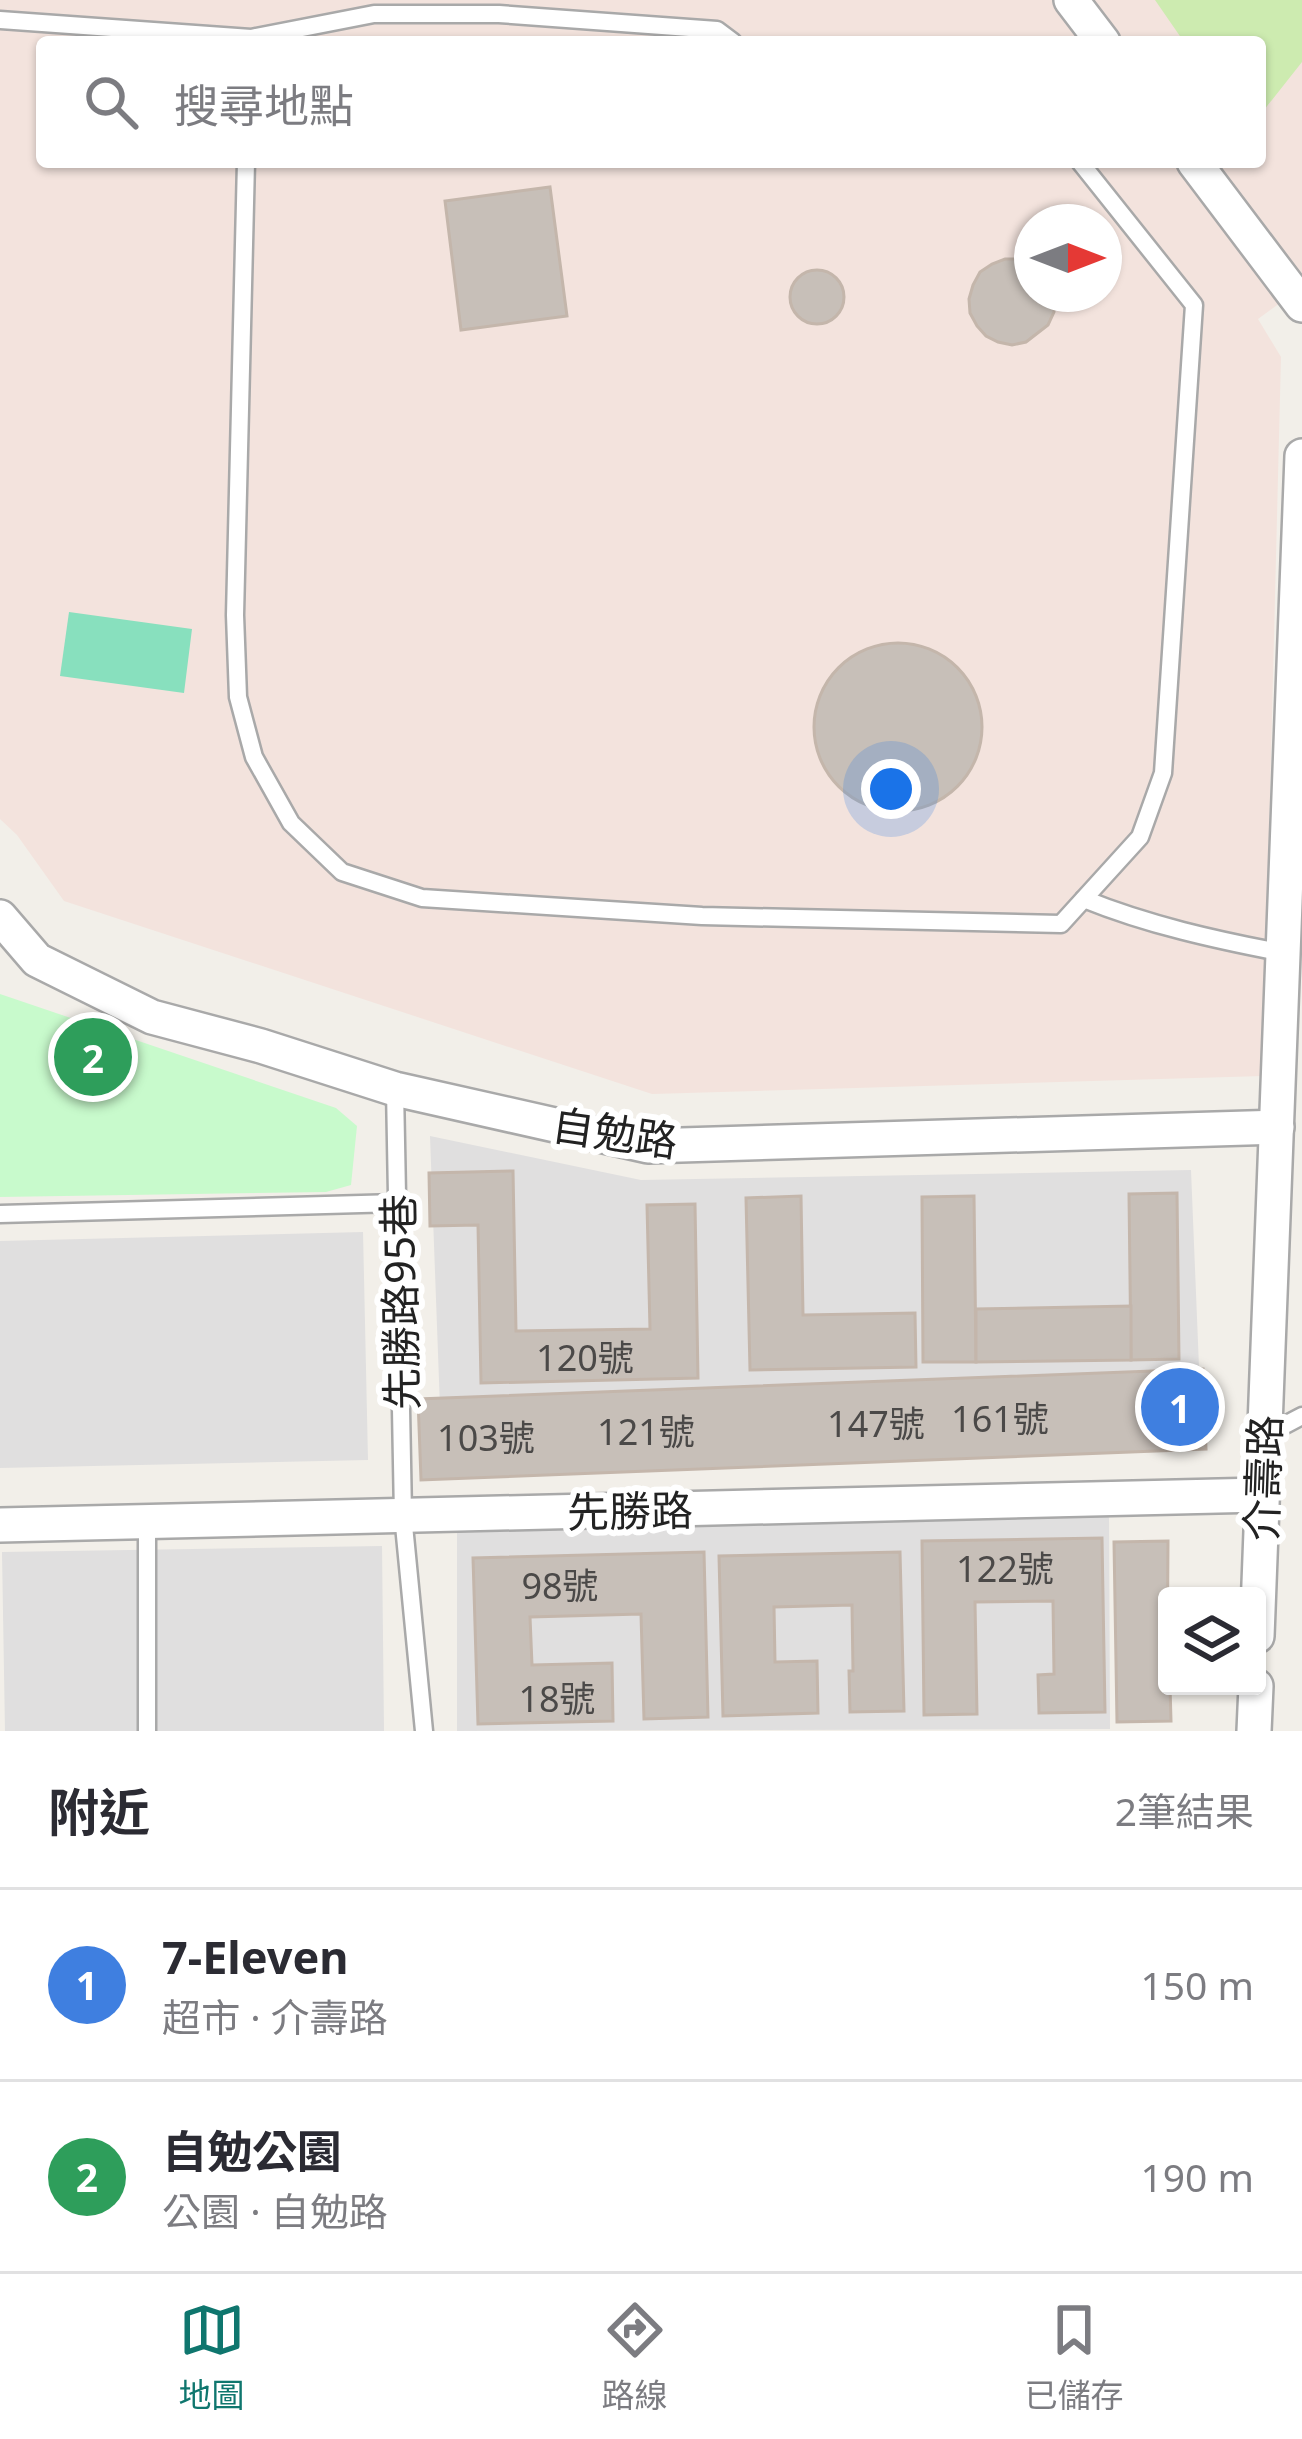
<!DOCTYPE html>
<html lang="zh-TW">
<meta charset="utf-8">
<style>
:root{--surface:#fff;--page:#f2f2f3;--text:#2b2b33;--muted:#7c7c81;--line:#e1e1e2;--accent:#0f766e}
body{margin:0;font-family:"Noto Sans","Noto Sans TC",sans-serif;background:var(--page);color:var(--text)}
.controls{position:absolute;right:36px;bottom:36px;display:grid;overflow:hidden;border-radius:12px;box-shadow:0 3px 9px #0004}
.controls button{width:108px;height:108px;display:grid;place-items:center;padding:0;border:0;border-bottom:3px solid var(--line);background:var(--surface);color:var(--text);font:60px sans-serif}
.compass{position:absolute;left:1014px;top:204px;width:108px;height:108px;border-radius:50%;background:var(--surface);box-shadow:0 3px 9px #0004;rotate:90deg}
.you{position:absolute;left:891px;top:789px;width:42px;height:42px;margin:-30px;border:9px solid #fff;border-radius:50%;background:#1a73e8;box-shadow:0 0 0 18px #1a73e833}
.badge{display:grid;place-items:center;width:78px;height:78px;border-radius:50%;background:var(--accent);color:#fff;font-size:39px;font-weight:700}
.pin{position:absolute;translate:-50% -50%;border:6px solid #fff;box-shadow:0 3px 12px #0006}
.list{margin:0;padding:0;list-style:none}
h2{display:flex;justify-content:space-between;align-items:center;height:156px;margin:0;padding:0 48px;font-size:51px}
h2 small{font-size:39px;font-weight:400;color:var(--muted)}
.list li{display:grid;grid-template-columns:78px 1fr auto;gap:36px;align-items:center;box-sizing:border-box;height:192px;padding:0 48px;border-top:3px solid var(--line)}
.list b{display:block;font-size:45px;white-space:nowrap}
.list p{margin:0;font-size:39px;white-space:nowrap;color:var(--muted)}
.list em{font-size:39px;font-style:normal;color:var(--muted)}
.icon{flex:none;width:66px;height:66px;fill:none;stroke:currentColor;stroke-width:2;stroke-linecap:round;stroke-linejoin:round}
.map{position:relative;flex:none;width:1302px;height:1731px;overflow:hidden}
.search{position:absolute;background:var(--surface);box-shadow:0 3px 9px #0004;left:36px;right:36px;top:36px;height:132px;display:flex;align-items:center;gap:30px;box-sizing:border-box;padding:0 42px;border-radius:12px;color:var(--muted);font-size:45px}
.sheet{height:540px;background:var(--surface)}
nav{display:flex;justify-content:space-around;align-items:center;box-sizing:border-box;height:168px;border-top:3px solid var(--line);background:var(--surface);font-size:33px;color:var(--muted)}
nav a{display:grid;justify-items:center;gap:6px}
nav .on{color:var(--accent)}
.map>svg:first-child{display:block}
</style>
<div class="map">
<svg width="1302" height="1731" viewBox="0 0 1302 1731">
<rect width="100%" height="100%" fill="#f2efe9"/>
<g fill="#e0dfdf">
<polygon points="430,1136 641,1180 1191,1170 1202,1441 442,1462"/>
<polygon points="363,1232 368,1460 0,1468 0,1241"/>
<polygon points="1109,1515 1110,1729 457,1731 457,1530"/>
<polygon points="382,1546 384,1731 5,1731 2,1552"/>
</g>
<path fill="#f3e3dd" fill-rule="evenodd" d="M0 0H1302V287L1258 319 1281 357 1263 1076 652 1094 64 901 17 835 0 819ZM42 42H1260V162H42ZM1032 222H1104V294H1032Z"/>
<polygon fill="#cdebb0" points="1155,0 1302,0 1302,62 1260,115 1260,42 1184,42"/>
<polygon fill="#c8facc" points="0,994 336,1108 357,1126 351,1185 326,1192 0,1197"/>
<polygon fill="#88e0be" points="69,612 192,629 184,693 60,676"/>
<g fill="#c7bfb8" stroke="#c4b6ab" stroke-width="3">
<polygon points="550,187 567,316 461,330 445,201"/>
<polygon points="1005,259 1019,259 1032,264 1032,294 1054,294 1054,312 1048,325 1026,342 1012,345 998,342 986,336 977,326 970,313 969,299 973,285 980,272 992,264"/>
<circle cx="817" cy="297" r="27"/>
<circle cx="898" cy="727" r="84"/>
<polygon points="513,1171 516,1331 650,1329 647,1205 695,1204 698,1378 481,1383 478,1225 430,1226 429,1173"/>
<polygon points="1177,1193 1179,1359 1131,1360 1129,1194"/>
<polygon points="801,1196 803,1315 915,1313 916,1367 750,1370 746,1198"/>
<polygon points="974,1196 976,1362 923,1362 922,1197"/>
<polygon points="1131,1306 1131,1360 976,1362 976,1309"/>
<polygon points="1203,1369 1206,1449 421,1480 418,1399"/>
<polygon points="1102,1538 1105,1712 1039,1713 1038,1675 1054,1674 1053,1601 975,1602 977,1714 924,1715 922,1541"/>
<polygon points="1168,1541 1167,1686 1170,1686 1171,1721 1117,1722 1114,1542"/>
<polygon points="704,1552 708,1717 644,1719 641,1614 530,1617 532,1665 612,1663 613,1721 478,1724 473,1558"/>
<polygon points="900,1552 904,1711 850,1712 849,1671 853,1671 852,1605 774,1607 775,1662 817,1661 818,1713 723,1716 719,1556"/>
</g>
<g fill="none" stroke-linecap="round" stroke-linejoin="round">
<defs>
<g id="service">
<polyline points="0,20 251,38 374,14 499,14 717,30 733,42"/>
<polyline points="246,162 235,615 238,697 254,757 291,823 342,872 422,898 702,916 1061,924 1140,837 1163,773 1194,305 1080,162"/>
<path d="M1084 899C1148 925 1216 940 1284 953"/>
<polyline points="395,1089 403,1515 424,1731"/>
<polyline points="0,1214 397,1203"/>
<polyline points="1264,1436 1302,1416"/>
<polyline points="147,1522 147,1731"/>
</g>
<g id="minor">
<polyline points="1071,0 1103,42"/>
<polyline points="1194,162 1302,305"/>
<polyline points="0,917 37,960 152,1017 261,1046 395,1089 648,1146 1277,1127"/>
<polyline points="0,1525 1261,1495"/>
<polyline points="1257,1636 1302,456"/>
<polyline points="1254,1731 1256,1686"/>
</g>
</defs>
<use href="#service" stroke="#a9a9a9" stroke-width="21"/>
<use href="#minor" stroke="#a9a9a9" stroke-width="38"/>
<use href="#service" stroke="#fff" stroke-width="16"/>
<use href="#minor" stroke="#fff" stroke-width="33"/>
</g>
<g text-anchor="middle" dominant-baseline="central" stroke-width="12" stroke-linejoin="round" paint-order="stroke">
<g font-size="36" fill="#4b4948">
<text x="585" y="1357">120號</text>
<text x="1000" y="1418">161號</text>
<text x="876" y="1423">147號</text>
<text x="646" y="1431">121號</text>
<text x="486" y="1437">103號</text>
<text x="1005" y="1568">122號</text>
<text x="560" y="1585">98號</text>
<text x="557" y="1698">18號</text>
</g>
<g font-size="42" fill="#222" stroke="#fff">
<text transform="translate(615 1132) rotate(8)">自勉路</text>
<text transform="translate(399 1302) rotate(-91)">先勝路95巷</text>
<text transform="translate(1262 1478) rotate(-88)">介壽路</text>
<text transform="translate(630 1510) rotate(-1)">先勝路</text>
</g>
</g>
</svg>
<div class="controls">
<button><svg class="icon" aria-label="layers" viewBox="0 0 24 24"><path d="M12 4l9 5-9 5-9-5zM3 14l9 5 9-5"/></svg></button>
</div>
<svg class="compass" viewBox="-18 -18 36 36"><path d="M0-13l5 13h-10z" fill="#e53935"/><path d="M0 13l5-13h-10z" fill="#7c7c81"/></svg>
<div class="you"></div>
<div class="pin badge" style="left:1180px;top:1407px;background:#3f7fe0">1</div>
<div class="pin badge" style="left:93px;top:1057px;background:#2e9e5b">2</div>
<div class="search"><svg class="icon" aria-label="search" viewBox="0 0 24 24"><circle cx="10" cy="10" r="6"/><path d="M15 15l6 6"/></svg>搜尋地點</div>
</div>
<section class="sheet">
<h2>附近<small>2筆結果</small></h2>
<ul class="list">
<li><span class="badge" style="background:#3f7fe0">1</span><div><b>7-Eleven</b><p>超市 · 介壽路</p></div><em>150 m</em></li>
<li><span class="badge" style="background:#2e9e5b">2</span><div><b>自勉公園</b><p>公園 · 自勉路</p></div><em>190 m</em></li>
</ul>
</section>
<nav>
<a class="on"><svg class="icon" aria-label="map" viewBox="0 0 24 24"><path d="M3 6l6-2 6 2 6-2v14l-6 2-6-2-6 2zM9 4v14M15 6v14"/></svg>地圖</a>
<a><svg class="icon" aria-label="directions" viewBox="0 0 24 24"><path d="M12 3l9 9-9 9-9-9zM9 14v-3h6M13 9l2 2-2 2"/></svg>路線</a>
<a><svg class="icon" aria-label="saved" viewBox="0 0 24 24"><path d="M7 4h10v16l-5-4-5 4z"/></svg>已儲存</a>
</nav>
